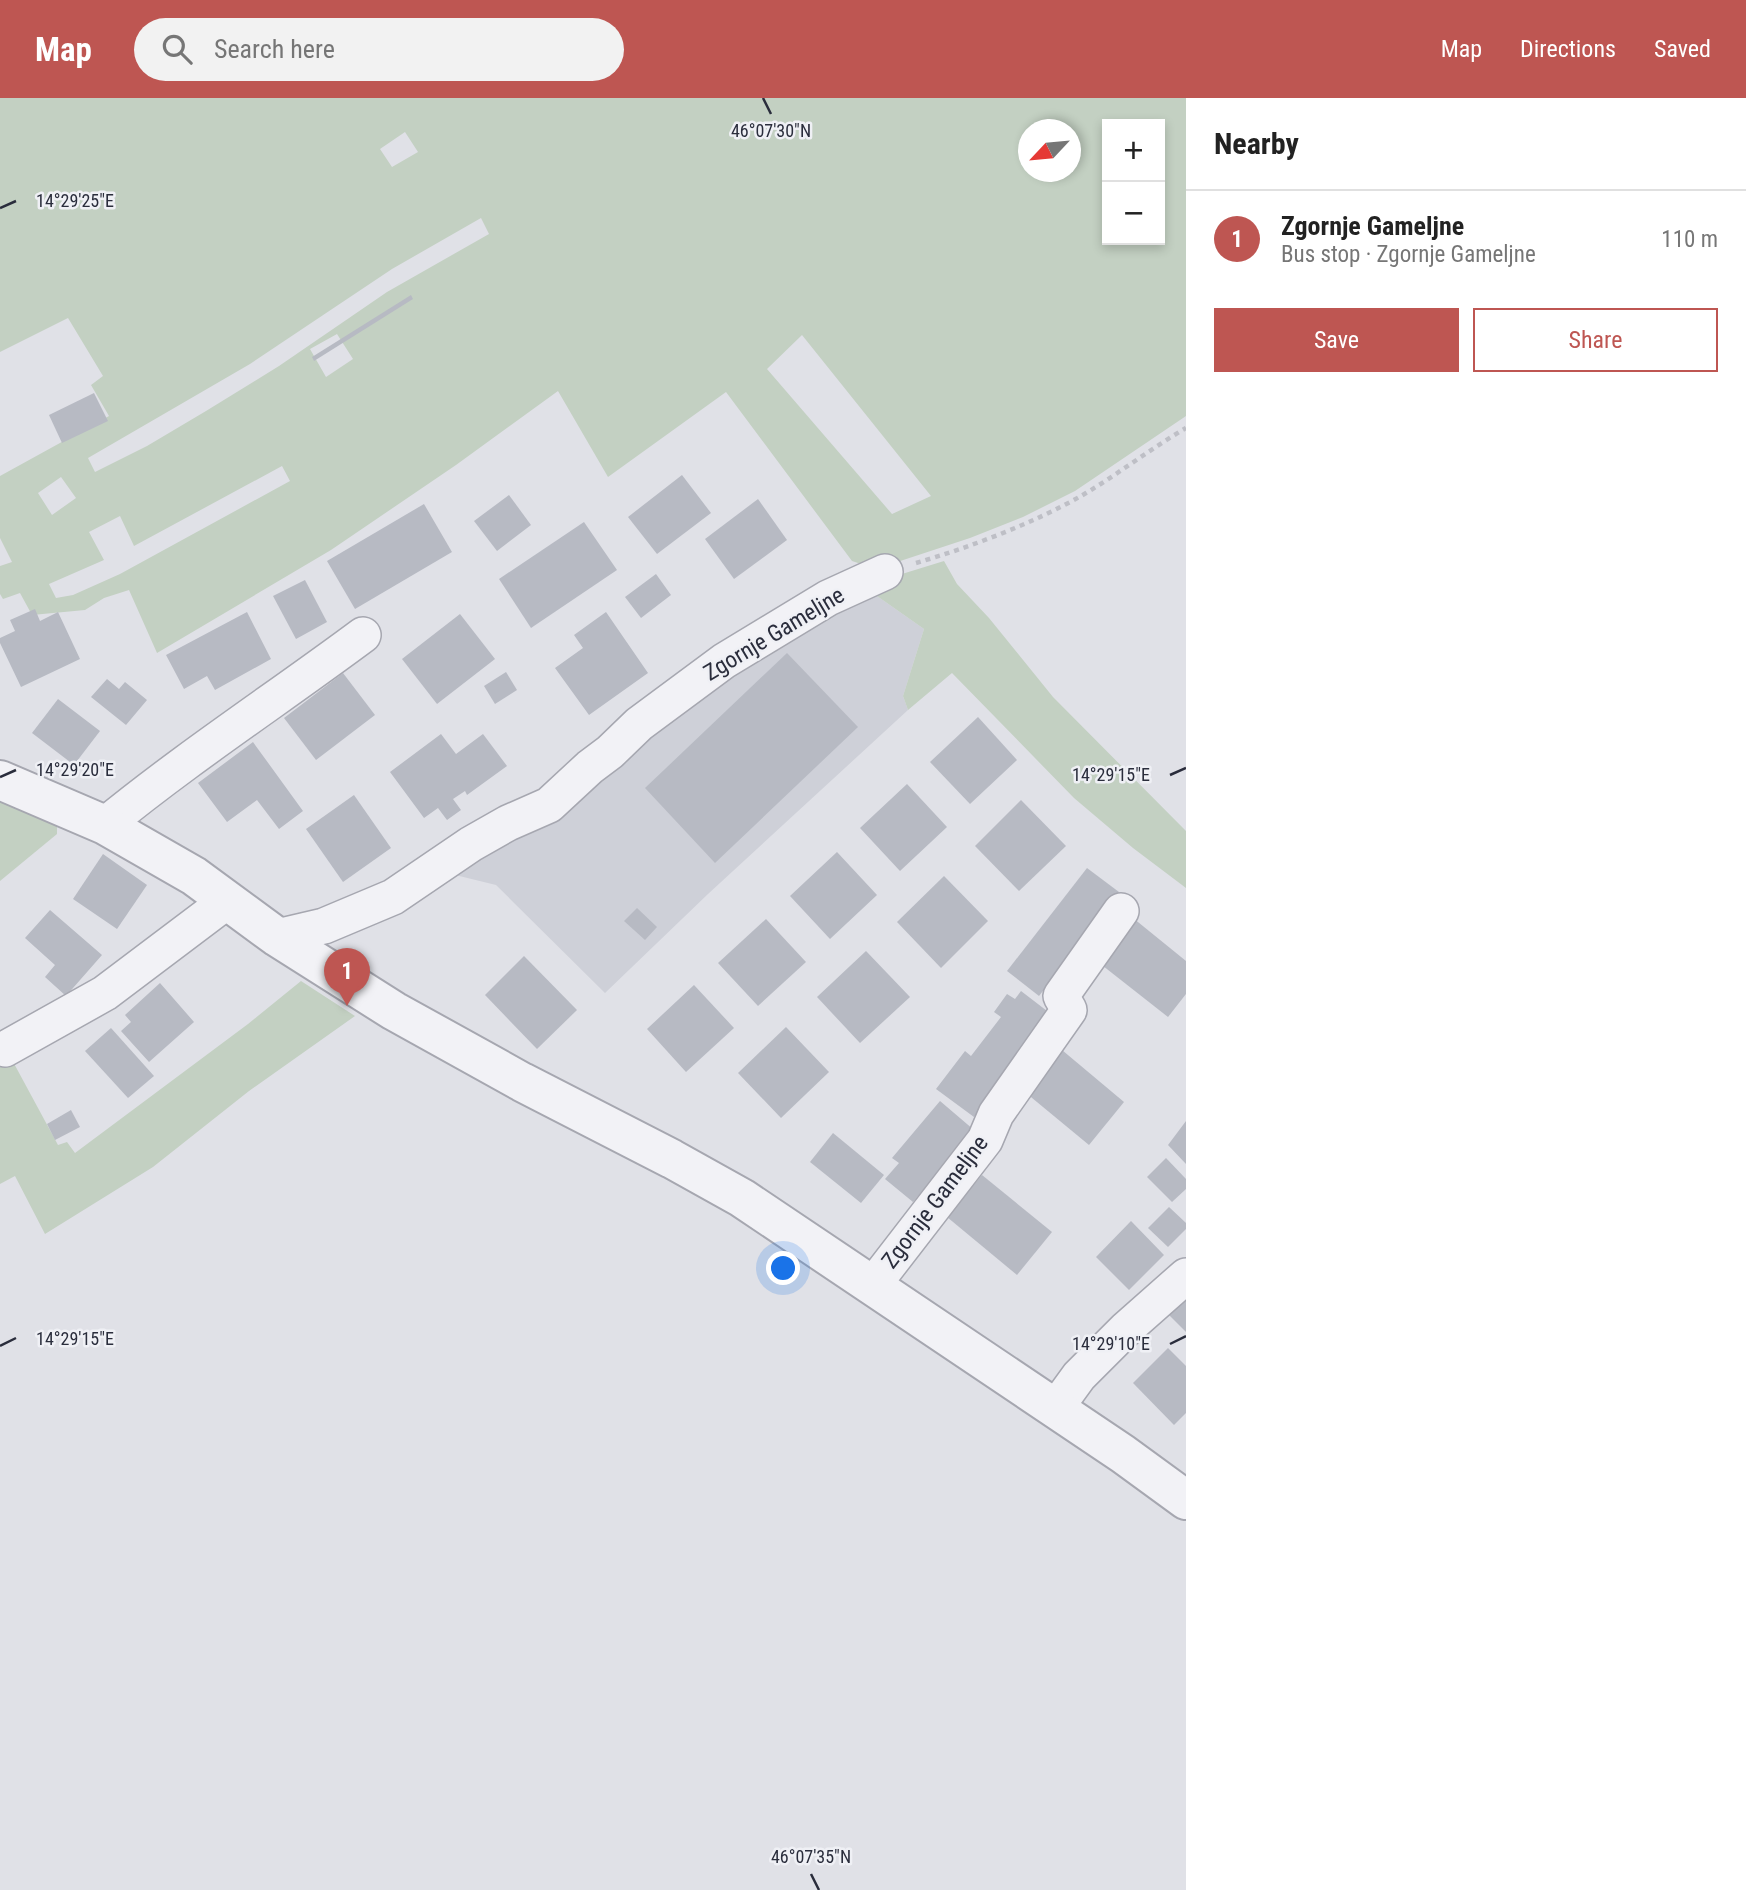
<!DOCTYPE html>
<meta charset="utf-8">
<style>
:root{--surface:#fff;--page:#f2f2f2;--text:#222;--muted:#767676;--line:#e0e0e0;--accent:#be5652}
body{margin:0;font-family:"Roboto Condensed",sans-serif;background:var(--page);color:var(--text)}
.controls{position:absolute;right:21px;top:21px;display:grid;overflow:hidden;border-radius:0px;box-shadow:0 4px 10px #0003}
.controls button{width:63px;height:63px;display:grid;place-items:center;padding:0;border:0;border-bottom:2px solid var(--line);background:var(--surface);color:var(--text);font:35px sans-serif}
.compass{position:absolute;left:1018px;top:21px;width:63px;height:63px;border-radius:50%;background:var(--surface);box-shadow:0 4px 10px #0003;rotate:244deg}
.you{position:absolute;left:784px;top:1171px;width:24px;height:24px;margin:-18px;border:5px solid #fff;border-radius:50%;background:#1a73e8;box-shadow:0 0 0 10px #1a73e833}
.badge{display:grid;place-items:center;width:46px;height:46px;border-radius:50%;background:var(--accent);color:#fff;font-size:23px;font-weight:700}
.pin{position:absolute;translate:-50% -58px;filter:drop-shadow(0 2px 4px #0008)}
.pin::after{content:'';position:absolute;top:37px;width:24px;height:21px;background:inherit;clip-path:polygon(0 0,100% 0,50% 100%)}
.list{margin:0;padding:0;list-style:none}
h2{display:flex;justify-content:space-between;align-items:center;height:91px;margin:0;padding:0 28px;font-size:30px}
h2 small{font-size:23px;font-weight:400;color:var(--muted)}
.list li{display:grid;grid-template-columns:46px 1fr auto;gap:21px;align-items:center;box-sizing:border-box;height:98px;padding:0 28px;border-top:2px solid var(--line)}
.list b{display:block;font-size:26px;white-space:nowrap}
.list p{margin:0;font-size:23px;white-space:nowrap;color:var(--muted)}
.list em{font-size:23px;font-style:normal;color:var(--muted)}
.actions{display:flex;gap:14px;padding:21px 28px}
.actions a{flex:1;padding:16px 0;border:2px solid var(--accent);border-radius:0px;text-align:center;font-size:24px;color:var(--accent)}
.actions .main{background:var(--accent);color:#fff}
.icon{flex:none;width:38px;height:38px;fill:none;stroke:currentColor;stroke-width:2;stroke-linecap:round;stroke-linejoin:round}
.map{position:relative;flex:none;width:1186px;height:1792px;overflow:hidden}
header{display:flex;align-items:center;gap:42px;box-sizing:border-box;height:98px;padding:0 35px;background:var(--accent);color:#fff}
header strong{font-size:33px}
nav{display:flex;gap:38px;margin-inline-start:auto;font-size:24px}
.search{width:490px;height:63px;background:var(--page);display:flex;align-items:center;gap:18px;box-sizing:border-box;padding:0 24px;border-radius:38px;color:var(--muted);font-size:26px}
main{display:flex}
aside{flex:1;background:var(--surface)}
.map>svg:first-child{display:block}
</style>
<header>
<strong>Map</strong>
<div class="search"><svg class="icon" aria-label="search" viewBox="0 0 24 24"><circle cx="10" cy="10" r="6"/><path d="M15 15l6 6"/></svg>Search here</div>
<nav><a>Map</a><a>Directions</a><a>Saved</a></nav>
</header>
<main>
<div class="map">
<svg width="1186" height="1792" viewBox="0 0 1186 1792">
<rect width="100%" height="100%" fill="#e0e1e7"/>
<polygon fill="#ced0d8" points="867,491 924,531 903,598 908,612 708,796 605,895 496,787 443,774 642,632"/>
<g fill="#c3d0c2" fill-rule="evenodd">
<path d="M0 0H1186V318L1075 393 1023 419 970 440 876 471 852 463 726 294 608 379 558 293 456 367 331 452 157 555 129 492 104 500 85 512 32 517 20 495 3 501 0 496V468L12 464 0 440V378L109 318 91 287 103 278 68 220 0 254ZM1107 26H1160V142H1107ZM1028 32H1070V74H1028ZM405 34 418 54 392 69 380 51ZM481 120 489 136 387 194 279 268 206 313 147 348 95 374 88 360 250 266 392 171ZM337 236 353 261 326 279 310 251ZM802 237 931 398 892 416 767 271ZM282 368 290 383 120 476 73 497 56 500 49 486 104 462 89 434 120 418 134 448ZM61 379 76 400 52 417 38 395Z"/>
<polygon points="944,463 957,486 989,520 1053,599 1186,733 1186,790 1133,750 1074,700 952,575 908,612 903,598 924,531 867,491 889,480"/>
<polygon points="0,700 57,721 57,736 0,783"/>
<polygon points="301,883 355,918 249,993 153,1069 45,1136 15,1078 0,1086 0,967 11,960 58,1047 67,1044 75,1055 248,926"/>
</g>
<g fill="#b7bac3">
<polygon points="411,197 413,201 314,263 312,259"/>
<polygon points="94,295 108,323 62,345 49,317"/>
<polygon points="682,377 711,415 657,456 628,419"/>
<polygon points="509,397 531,427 497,453 474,423"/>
<polygon points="758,401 787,442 734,481 705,441"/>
<polygon points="424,406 452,454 355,511 327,463"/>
<polygon points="584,424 617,472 531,530 499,481"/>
<polygon points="656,476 671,497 641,520 625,499"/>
<polygon points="305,482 327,524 296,541 273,498"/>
<polygon points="35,511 40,523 58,514 80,561 21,589 0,545 0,540 15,533 10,522"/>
<polygon points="247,514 271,561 215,592 207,578 184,591 166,557"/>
<polygon points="606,514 648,575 589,617 555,570 583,550 574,537"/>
<polygon points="460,516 495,561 437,606 402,561"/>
<polygon points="787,555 858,629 715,765 645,690"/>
<polygon points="506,574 517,592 495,606 484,588"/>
<polygon points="343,575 375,617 316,662 284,620"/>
<polygon points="107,581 119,591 125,584 147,602 126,627 91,599"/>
<polygon points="58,601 100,633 74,667 32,635"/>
<polygon points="978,619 1017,662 970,706 930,664"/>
<polygon points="441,636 456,656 483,636 507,668 467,697 465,693 453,701 461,712 447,722 438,710 424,720 390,674"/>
<polygon points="253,644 303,713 279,731 257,702 227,724 198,685"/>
<polygon points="907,686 947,729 900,773 860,730"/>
<polygon points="354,697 391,750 343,784 306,731"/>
<polygon points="1021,702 1066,748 1019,793 975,748"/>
<polygon points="837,754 877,797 830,841 790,798"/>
<polygon points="103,756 147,787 117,831 73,801"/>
<polygon points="1087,770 1119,794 1039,898 1007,873"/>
<polygon points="944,778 988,823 941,870 897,824"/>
<polygon points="637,810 657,829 645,842 624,823"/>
<polygon points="50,812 102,857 66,898 45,879 55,867 25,840"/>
<polygon points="1133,820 1186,863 1186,896 1168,919 1098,864"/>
<polygon points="766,821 806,864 758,908 718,865"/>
<polygon points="866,853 910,899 860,945 817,899"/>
<polygon points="524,858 577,912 537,951 485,897"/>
<polygon points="160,885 194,924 149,964 121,933 131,924 125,917"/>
<polygon points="694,887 734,930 686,974 647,931"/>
<polygon points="1021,893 1051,916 974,1019 936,991 965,953 971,958 1001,919 994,914 1007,896 1015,901"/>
<polygon points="786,929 829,974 781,1020 738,975"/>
<polygon points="111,930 154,978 128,1000 85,953"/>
<polygon points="1056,947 1124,1004 1089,1047 1020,990"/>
<polygon points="940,1003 974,1032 913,1104 885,1081 899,1065 892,1060"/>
<polygon points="71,1012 80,1029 55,1042 47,1026"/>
<polygon points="1186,1023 1186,1066 1168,1047"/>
<polygon points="833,1035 884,1077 861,1105 810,1064"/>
<polygon points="1166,1060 1186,1081 1186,1091 1172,1104 1147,1079"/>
<polygon points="982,1077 1052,1134 1017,1177 947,1119"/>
<polygon points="1169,1109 1186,1125 1186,1131 1168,1149 1148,1130"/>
<polygon points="1131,1123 1164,1157 1129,1192 1096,1159"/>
<polygon points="1186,1197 1186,1234 1168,1216"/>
<polygon points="1168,1250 1186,1268 1186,1315 1174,1327 1133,1285"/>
</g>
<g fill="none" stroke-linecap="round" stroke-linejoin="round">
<defs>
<g id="minor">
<path d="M105 727C188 659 277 601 363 537"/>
<polyline points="277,839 324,828 393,799 471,746 508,725 549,707 590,669 610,654 639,626 724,563 828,500 885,474"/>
<polyline points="5,951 105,895 227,803"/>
<polyline points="873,1187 985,1042 996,1016 1069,912 1061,898 1121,813"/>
<polyline points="1055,1311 1079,1278 1126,1231 1186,1178"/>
</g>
<polyline id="tertiary" points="0,682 105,727 194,778 277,839 394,913 522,984 672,1061 742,1100 1123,1356 1186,1402"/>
</defs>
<use href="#minor" stroke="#a6a7b0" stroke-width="38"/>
<use href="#tertiary" stroke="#a6a7b0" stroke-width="42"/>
<path stroke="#bebfc6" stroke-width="4.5" stroke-dasharray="5 5" stroke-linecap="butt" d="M916 465C968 450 1034 425 1081 398 1117 377 1150 351 1186 330"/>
<use href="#minor" stroke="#f2f2f6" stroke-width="35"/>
<use href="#tertiary" stroke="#f2f2f6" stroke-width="38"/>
</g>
<path fill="none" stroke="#2a2d3c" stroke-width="2.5" d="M763 0 771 16M0 110 16 103M1170 677 1186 670M0 679 16 672M1170 1246 1186 1238M0 1248 16 1240M811 1776 819 1792"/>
<g text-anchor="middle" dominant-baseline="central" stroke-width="5" stroke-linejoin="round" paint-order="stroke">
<g font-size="23" fill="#2a2d3c" stroke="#eff0f5">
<text transform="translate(774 536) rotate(-31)">Zgornje Gameljne</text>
<text transform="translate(935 1104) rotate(-53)">Zgornje Gameljne</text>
</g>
</g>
<g font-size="18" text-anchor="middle" fill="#2a2d3c" stroke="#eff0f5" stroke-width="5" stroke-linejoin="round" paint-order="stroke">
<text x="771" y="39">46°07'30"N</text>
<text x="75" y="109">14°29'25"E</text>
<text x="75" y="678">14°29'20"E</text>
<text x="1111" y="683">14°29'15"E</text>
<text x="75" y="1247">14°29'15"E</text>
<text x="1111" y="1252">14°29'10"E</text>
<text x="811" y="1765">46°07'35"N</text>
</g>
</svg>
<div class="controls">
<button>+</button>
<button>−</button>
</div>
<svg class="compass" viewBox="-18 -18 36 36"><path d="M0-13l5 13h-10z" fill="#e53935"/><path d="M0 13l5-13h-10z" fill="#767676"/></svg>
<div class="you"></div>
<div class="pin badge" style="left:347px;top:908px">1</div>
</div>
<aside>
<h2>Nearby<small></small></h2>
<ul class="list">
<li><span class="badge">1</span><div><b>Zgornje Gameljne</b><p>Bus stop · Zgornje Gameljne</p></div><em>110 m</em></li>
</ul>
<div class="actions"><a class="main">Save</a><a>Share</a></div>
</aside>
</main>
